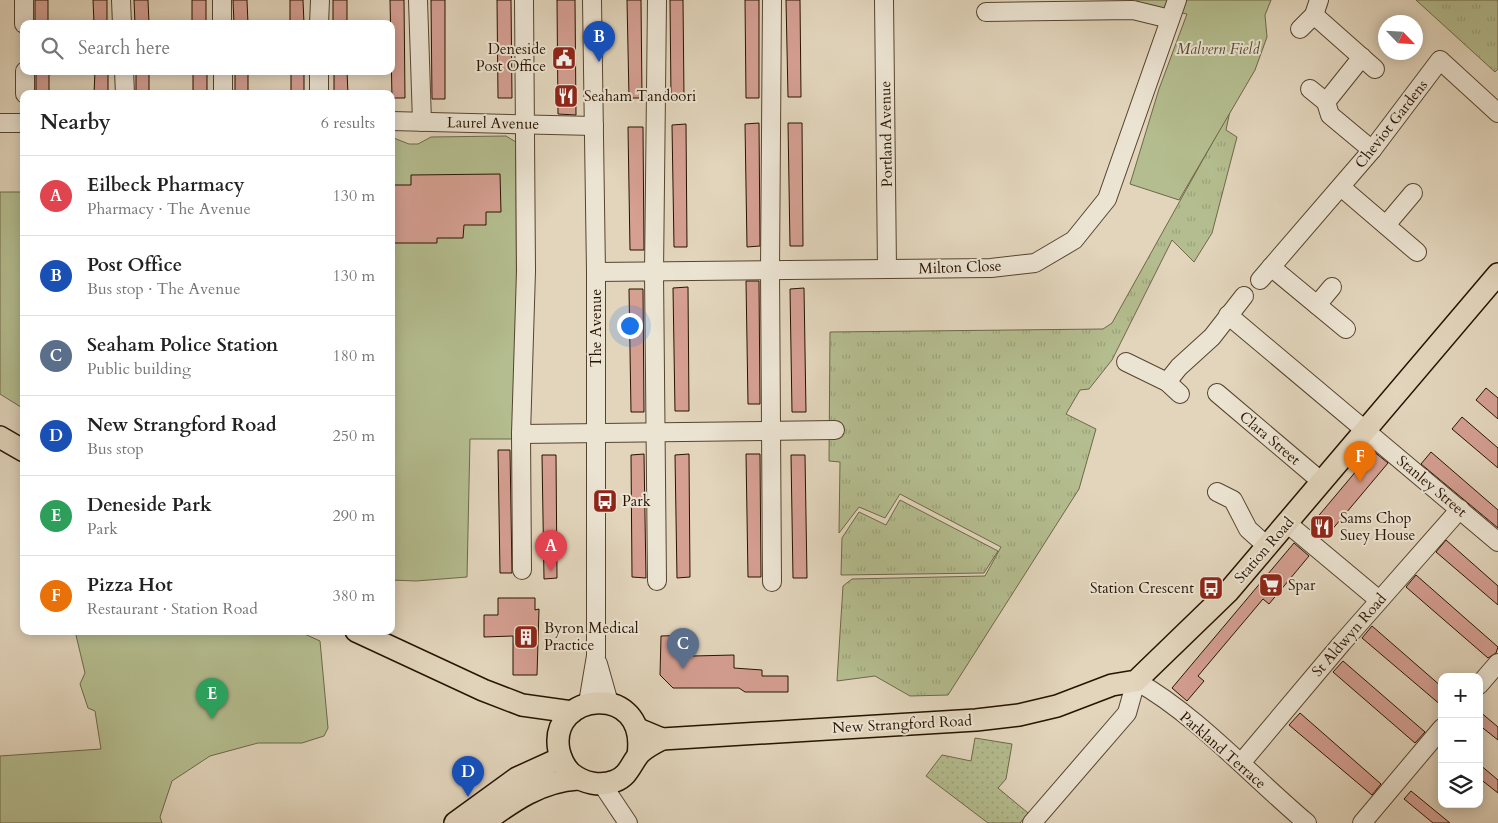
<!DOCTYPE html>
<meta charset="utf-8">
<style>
:root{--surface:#fff;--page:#f2f2f2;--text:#222;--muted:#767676;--line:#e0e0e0;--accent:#0b8043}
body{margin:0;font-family:Cardo,serif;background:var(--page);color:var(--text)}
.controls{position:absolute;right:15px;bottom:15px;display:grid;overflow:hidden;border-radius:10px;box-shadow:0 2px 12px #0003}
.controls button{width:45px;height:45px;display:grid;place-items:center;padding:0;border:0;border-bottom:1px solid var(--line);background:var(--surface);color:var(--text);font:25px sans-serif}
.compass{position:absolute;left:1378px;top:15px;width:45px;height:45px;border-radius:50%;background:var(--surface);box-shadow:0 2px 12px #0003;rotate:115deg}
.you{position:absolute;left:629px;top:325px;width:18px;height:18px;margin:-12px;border:4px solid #fff;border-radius:50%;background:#1a73e8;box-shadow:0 0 0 8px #1a73e833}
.badge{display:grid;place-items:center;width:32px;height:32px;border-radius:50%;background:var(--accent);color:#fff;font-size:16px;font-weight:700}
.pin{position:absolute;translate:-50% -41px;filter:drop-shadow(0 1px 2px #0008)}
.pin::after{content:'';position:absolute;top:26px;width:18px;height:15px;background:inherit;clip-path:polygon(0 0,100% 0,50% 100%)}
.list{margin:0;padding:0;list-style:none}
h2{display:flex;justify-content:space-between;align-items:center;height:65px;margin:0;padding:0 20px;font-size:21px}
h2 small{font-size:16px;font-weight:400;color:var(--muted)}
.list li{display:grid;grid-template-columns:32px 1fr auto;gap:15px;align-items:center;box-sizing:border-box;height:80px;padding:0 20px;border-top:1px solid var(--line)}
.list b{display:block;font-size:19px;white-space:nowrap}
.list p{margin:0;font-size:16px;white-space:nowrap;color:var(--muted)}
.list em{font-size:16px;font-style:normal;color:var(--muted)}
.icon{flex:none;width:28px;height:28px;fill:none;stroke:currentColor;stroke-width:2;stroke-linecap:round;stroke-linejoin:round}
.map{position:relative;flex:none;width:1498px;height:823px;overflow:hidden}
.search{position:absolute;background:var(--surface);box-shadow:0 2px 12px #0003;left:20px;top:20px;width:375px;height:55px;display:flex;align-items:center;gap:12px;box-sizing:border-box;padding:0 18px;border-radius:10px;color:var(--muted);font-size:19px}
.panel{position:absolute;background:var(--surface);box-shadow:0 2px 12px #0003;left:20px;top:90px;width:375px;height:545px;border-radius:10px}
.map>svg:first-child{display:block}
</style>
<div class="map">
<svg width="1498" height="823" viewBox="0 0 1498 823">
<defs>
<pattern id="grass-tufts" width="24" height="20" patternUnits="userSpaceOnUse" patternTransform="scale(1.25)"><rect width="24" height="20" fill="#b4bd8f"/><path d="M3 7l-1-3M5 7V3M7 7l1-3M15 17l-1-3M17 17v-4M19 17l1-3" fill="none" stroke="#9ba27a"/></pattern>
<pattern id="garden-dots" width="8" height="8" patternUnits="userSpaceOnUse" patternTransform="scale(1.25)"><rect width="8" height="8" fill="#b4bd8f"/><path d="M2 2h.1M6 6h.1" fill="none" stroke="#9ba27a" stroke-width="1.8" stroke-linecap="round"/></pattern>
</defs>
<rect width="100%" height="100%" fill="#e2d5bc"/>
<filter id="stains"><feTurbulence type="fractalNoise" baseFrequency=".004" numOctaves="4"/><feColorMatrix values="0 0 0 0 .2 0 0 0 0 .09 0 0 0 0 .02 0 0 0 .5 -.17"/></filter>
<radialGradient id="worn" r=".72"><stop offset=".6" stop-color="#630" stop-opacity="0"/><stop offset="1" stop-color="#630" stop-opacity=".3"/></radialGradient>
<g fill="url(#grass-tufts)" stroke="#6e6848">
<polygon points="1416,0 1498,0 1498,69 1495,72"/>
<polygon points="1230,111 1226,130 1237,137 1212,233 1194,262 1172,240 1112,360 1089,389 1080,390 1066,414 1096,429 1079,489 948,695 910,696 875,676 837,681 843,586 852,579 985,576 1001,547 900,494 885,518 859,507 839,533 840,462 829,461 830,332 1103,329 1112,323"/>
<polygon points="900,500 998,551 984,573 841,575 842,538 859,512 886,525"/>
</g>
<g fill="#b4bd8f" stroke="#6e6848">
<polygon points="1137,0 1271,0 1265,15 1267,37 1255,70 1179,200 1130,184 1159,89 1187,14 1137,4"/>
<polygon points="506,136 516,142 517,439 470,439 467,577 416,581 391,580 391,137 409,144 418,144 431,137"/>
<polygon points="0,192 24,192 24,409 0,394"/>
<polygon points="75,631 298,631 320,641 328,728 324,736 302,743 258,743 210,756 172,781 160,817 162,823 0,823 0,756 101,749 95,711 88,708 80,684 85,673"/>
</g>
<polygon fill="url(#garden-dots)" stroke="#6e6848" points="975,738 1012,744 1006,779 998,788 1028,813 1020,823 988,823 926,776 942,755 971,761"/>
<g fill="#d59f92" stroke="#271300">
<rect x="35" y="0" width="13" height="24"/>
<polygon points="93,0 107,0 107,24 94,24"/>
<polygon points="134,0 148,0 149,24 135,24"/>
<rect x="192" y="0" width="14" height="24"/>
<polygon points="233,0 247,0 248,24 234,24"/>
<polygon points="290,0 303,0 304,24 290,24"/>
<rect x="333" y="0" width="14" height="24"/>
<polygon points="390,0 404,0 405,98 392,98"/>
<polygon points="431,0 445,0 445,99 432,99"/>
<polygon points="497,0 511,0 512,98 498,98"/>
<polygon points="557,0 575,0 576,115 558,114"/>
<polygon points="627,0 641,0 642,98 629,98"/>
<polygon points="670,0 683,0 684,98 671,98"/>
<polygon points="745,0 759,0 759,98 746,98"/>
<polygon points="786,0 800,0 801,97 788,97"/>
<rect x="36" y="71" width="13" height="23"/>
<polygon points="95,71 108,71 108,94 94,94"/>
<rect x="136" y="71" width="13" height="23"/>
<rect x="193" y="71" width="14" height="23"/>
<rect x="235" y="71" width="13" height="23"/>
<rect x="291" y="71" width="13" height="23"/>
<polygon points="334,71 347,71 348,94 334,94"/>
<polygon points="759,123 760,246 747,247 745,124"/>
<polygon points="788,123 802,123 803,246 790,246"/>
<polygon points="686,124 687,247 674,247 672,125"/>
<polygon points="628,127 643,127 644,250 630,250"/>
<polygon points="500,174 501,212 486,212 486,225 464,225 463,238 437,238 437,243 391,243 391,185 411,185 411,175"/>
<polygon points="746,281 759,281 760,404 748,404"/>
<polygon points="688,287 689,411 675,411 673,288"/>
<polygon points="804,288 806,412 792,412 790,289"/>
<polygon points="629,289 643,289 644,412 631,412"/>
<polygon points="1486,388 1498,398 1498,419 1476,400"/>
<polygon points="1462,417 1498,448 1498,468 1452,429"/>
<polygon points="498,450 510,450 512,573 500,573"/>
<polygon points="1373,451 1388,463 1325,538 1310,526"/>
<polygon points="1431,452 1498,510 1498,528 1421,464"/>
<polygon points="644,454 646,578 632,577 631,455"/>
<polygon points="689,454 690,577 677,578 675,455"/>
<polygon points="746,454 760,454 761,577 748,577"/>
<polygon points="542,455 556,455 557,578 544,579"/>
<polygon points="791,455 805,455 807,578 793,578"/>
<polygon points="1446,540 1498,586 1498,605 1436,552"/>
<polygon points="1294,543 1309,556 1269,604 1263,599 1198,676 1204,681 1187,701 1172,688"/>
<polygon points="1416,575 1498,647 1496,653 1488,658 1406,587"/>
<polygon points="498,598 535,598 535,610 539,609 537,675 513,675 513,636 484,637 484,615 498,615"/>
<polygon points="1372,626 1442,687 1442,706 1362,638"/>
<polygon points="693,635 693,656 734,655 734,668 762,670 762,676 788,676 788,692 745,692 739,688 673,688 660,675 661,636"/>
<polygon points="1343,661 1425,732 1415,743 1333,672"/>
<polygon points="1479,711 1498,727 1498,740 1479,725"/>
<polygon points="1300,713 1381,784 1372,795 1289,725"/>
<polygon points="1479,764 1498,780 1498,793 1479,778"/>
<polygon points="1411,791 1422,800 1450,823 1433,823 1404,799"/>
</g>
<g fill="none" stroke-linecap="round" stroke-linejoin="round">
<defs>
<g id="minor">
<polyline points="24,0 24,24"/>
<polyline points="121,0 122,24"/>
<polyline points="222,0 222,24"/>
<polyline points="418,0 422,122"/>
<polyline points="657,0 654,273 657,581"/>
<polyline points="772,0 770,270 772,582"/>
<polyline points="884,0 887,269"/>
<polyline points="986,12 1133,10 1170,19"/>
<polyline points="1314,15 1375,69"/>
<polyline points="319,24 320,0"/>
<polyline points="1300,29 1314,15 1319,0"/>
<polyline points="1362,57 1326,102 1330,115 1372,150"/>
<polyline points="25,71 25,94"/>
<polyline points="124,71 125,94"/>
<polyline points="223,71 223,94"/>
<polyline points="1310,89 1326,102"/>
<polyline points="319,94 319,71"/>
<polyline points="391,121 594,126"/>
<polyline points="0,123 24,123"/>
<polyline points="1341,187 1417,252"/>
<polyline points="1386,225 1413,193"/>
<polyline points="1271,267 1346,329"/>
<polyline points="596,272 991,268 1035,263 1074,240 1107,199 1177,0"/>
<polyline points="1260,280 1372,150 1440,60 1498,113"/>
<polyline points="1317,305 1332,287"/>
<polyline points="1228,315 1498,542"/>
<polyline points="1126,362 1167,382 1180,394"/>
<polyline points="1167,382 1179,367 1212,337 1244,296"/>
<polyline points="1217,393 1322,482"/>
<polyline points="521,434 835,430"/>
<polyline points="1217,492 1233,500 1248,529 1268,547"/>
<polyline points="1288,524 1379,600"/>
<polyline points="522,570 521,434 526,271 524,0"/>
<polyline points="598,664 609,703"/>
<polyline points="1479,685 1498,663"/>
<polyline points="588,703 596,656 596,272 592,0"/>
<polyline points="1241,763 1342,643 1460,509"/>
<polyline points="602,784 628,823"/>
<path d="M1032 823 1127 713 1136 681C1197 715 1253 778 1307 823"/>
<polyline points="1362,823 1442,728"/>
</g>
<g id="major">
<polyline points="0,437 24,451"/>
<polyline points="356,631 483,690 522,705 572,712"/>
<polyline points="638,729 662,739 976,720 1019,715 1057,706 1112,685 1136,681 1228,592 1498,274"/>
<path d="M638 755C649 681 547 691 559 751 561 759 565 768 572 774 584 783 600 787 615 781 629 776 631 763 640 753 646 747 654 743 662 739"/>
<polyline points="455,823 517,778 561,758"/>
<path d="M483 823C513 801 541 781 578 779"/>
</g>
</defs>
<use href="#minor" stroke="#56442f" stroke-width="20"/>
<use href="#major" stroke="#271300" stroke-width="24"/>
<use href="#minor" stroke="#ece4d3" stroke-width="18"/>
<use href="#major" stroke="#e2d5bc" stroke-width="21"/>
</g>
<defs>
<symbol id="civic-square" viewBox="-11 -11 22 22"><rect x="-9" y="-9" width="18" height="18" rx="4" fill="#8f2418" stroke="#ece4d3"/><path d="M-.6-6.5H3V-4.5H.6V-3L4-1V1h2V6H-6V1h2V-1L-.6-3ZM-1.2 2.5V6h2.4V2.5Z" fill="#fff"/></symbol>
<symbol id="restaurant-square" viewBox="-11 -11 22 22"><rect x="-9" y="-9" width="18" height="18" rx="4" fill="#8f2418" stroke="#ece4d3"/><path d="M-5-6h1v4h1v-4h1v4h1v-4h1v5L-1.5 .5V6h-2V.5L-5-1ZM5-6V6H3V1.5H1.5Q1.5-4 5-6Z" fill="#fff"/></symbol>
<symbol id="bus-square" viewBox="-11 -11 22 22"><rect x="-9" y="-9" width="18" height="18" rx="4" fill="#8f2418" stroke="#ece4d3"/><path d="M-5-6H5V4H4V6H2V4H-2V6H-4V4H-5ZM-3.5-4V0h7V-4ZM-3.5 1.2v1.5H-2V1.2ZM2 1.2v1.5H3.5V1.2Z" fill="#fff"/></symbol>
<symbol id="supermarket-square" viewBox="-11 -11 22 22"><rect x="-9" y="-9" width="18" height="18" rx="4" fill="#8f2418" stroke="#ece4d3"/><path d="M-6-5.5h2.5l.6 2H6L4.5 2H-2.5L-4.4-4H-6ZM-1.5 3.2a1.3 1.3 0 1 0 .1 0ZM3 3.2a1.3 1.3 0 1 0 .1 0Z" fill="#fff"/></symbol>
<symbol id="building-square" viewBox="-11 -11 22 22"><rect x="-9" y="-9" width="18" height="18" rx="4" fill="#8f2418" stroke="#ece4d3"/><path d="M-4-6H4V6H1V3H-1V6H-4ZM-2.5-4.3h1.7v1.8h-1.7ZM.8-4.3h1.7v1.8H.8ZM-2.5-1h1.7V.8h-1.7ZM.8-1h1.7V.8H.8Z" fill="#fff"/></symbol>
</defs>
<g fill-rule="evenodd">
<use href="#civic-square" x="550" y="44" width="28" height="28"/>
<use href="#restaurant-square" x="552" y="82" width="28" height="28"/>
<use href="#bus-square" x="591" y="487" width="28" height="28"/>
<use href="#restaurant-square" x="1308" y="513" width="28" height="28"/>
<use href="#supermarket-square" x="1257" y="571" width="28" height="28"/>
<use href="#bus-square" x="1197" y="574" width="28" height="28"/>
<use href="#building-square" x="512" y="623" width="28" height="28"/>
</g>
<g text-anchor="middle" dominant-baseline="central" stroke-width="4" stroke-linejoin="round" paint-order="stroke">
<g font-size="15" fill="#271300" stroke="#ece4d3" text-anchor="start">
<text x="546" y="49" text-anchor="end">Deneside<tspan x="546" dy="17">Post Office</tspan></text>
<text x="584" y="96">Seaham Tandoori</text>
<text x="622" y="501">Park</text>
<text x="1340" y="518">Sams Chop<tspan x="1340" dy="17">Suey House</tspan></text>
<text x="1288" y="585">Spar</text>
<text x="1194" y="588" text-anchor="end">Station Crescent</text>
<text x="544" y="628">Byron Medical<tspan x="544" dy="17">Practice</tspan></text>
</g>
<g font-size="15" font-style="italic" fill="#584e32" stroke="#ece4d3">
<text x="1218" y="49">Malvern Field</text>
</g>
<g font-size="15" fill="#271300" stroke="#ece4d3">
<text transform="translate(493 123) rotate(1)">Laurel Avenue</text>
<text transform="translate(1391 124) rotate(-52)">Cheviot Gardens</text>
<text transform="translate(886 134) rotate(-91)">Portland Avenue</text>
<text transform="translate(960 267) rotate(-2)">Milton Close</text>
<text transform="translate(596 328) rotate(-90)">The Avenue</text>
<text transform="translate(1270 438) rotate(40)">Clara Street</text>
<text transform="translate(1432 486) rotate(40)">Stanley Street</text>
<text transform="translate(1264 550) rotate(-49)">Station Road</text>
<text transform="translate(1349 635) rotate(-49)">St Aldwyn Road</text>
<text transform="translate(902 724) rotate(-3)">New Strangford Road</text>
<text transform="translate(1223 750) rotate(41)">Parkland Terrace</text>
</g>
</g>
<rect width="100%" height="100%" filter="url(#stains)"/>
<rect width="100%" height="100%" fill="url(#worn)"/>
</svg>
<div class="controls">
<button>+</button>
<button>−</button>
<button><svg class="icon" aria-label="layers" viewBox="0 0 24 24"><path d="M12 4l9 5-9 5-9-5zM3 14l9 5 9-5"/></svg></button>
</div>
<svg class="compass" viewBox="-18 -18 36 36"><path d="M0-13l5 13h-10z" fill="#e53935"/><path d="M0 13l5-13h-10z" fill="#767676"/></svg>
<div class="you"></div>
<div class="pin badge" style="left:551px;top:571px;background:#e0444e">A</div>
<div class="pin badge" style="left:599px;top:62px;background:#1a4fb4">B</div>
<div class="pin badge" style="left:683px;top:669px;background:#5c6f8a">C</div>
<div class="pin badge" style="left:468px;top:797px;background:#1a4fb4">D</div>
<div class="pin badge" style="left:212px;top:719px;background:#2e9e5b">E</div>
<div class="pin badge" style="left:1360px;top:482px;background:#e8710a">F</div>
<div class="search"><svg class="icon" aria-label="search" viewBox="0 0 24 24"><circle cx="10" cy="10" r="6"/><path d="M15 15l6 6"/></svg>Search here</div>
<section class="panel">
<h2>Nearby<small>6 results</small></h2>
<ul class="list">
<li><span class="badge" style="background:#e0444e">A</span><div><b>Eilbeck Pharmacy</b><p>Pharmacy · The Avenue</p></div><em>130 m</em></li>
<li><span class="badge" style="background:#1a4fb4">B</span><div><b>Post Office</b><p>Bus stop · The Avenue</p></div><em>130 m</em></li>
<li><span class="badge" style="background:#5c6f8a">C</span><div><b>Seaham Police Station</b><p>Public building</p></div><em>180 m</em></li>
<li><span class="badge" style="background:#1a4fb4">D</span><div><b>New Strangford Road</b><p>Bus stop</p></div><em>250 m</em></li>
<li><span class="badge" style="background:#2e9e5b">E</span><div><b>Deneside Park</b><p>Park</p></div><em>290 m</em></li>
<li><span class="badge" style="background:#e8710a">F</span><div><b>Pizza Hot</b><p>Restaurant · Station Road</p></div><em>380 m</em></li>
</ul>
</section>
</div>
